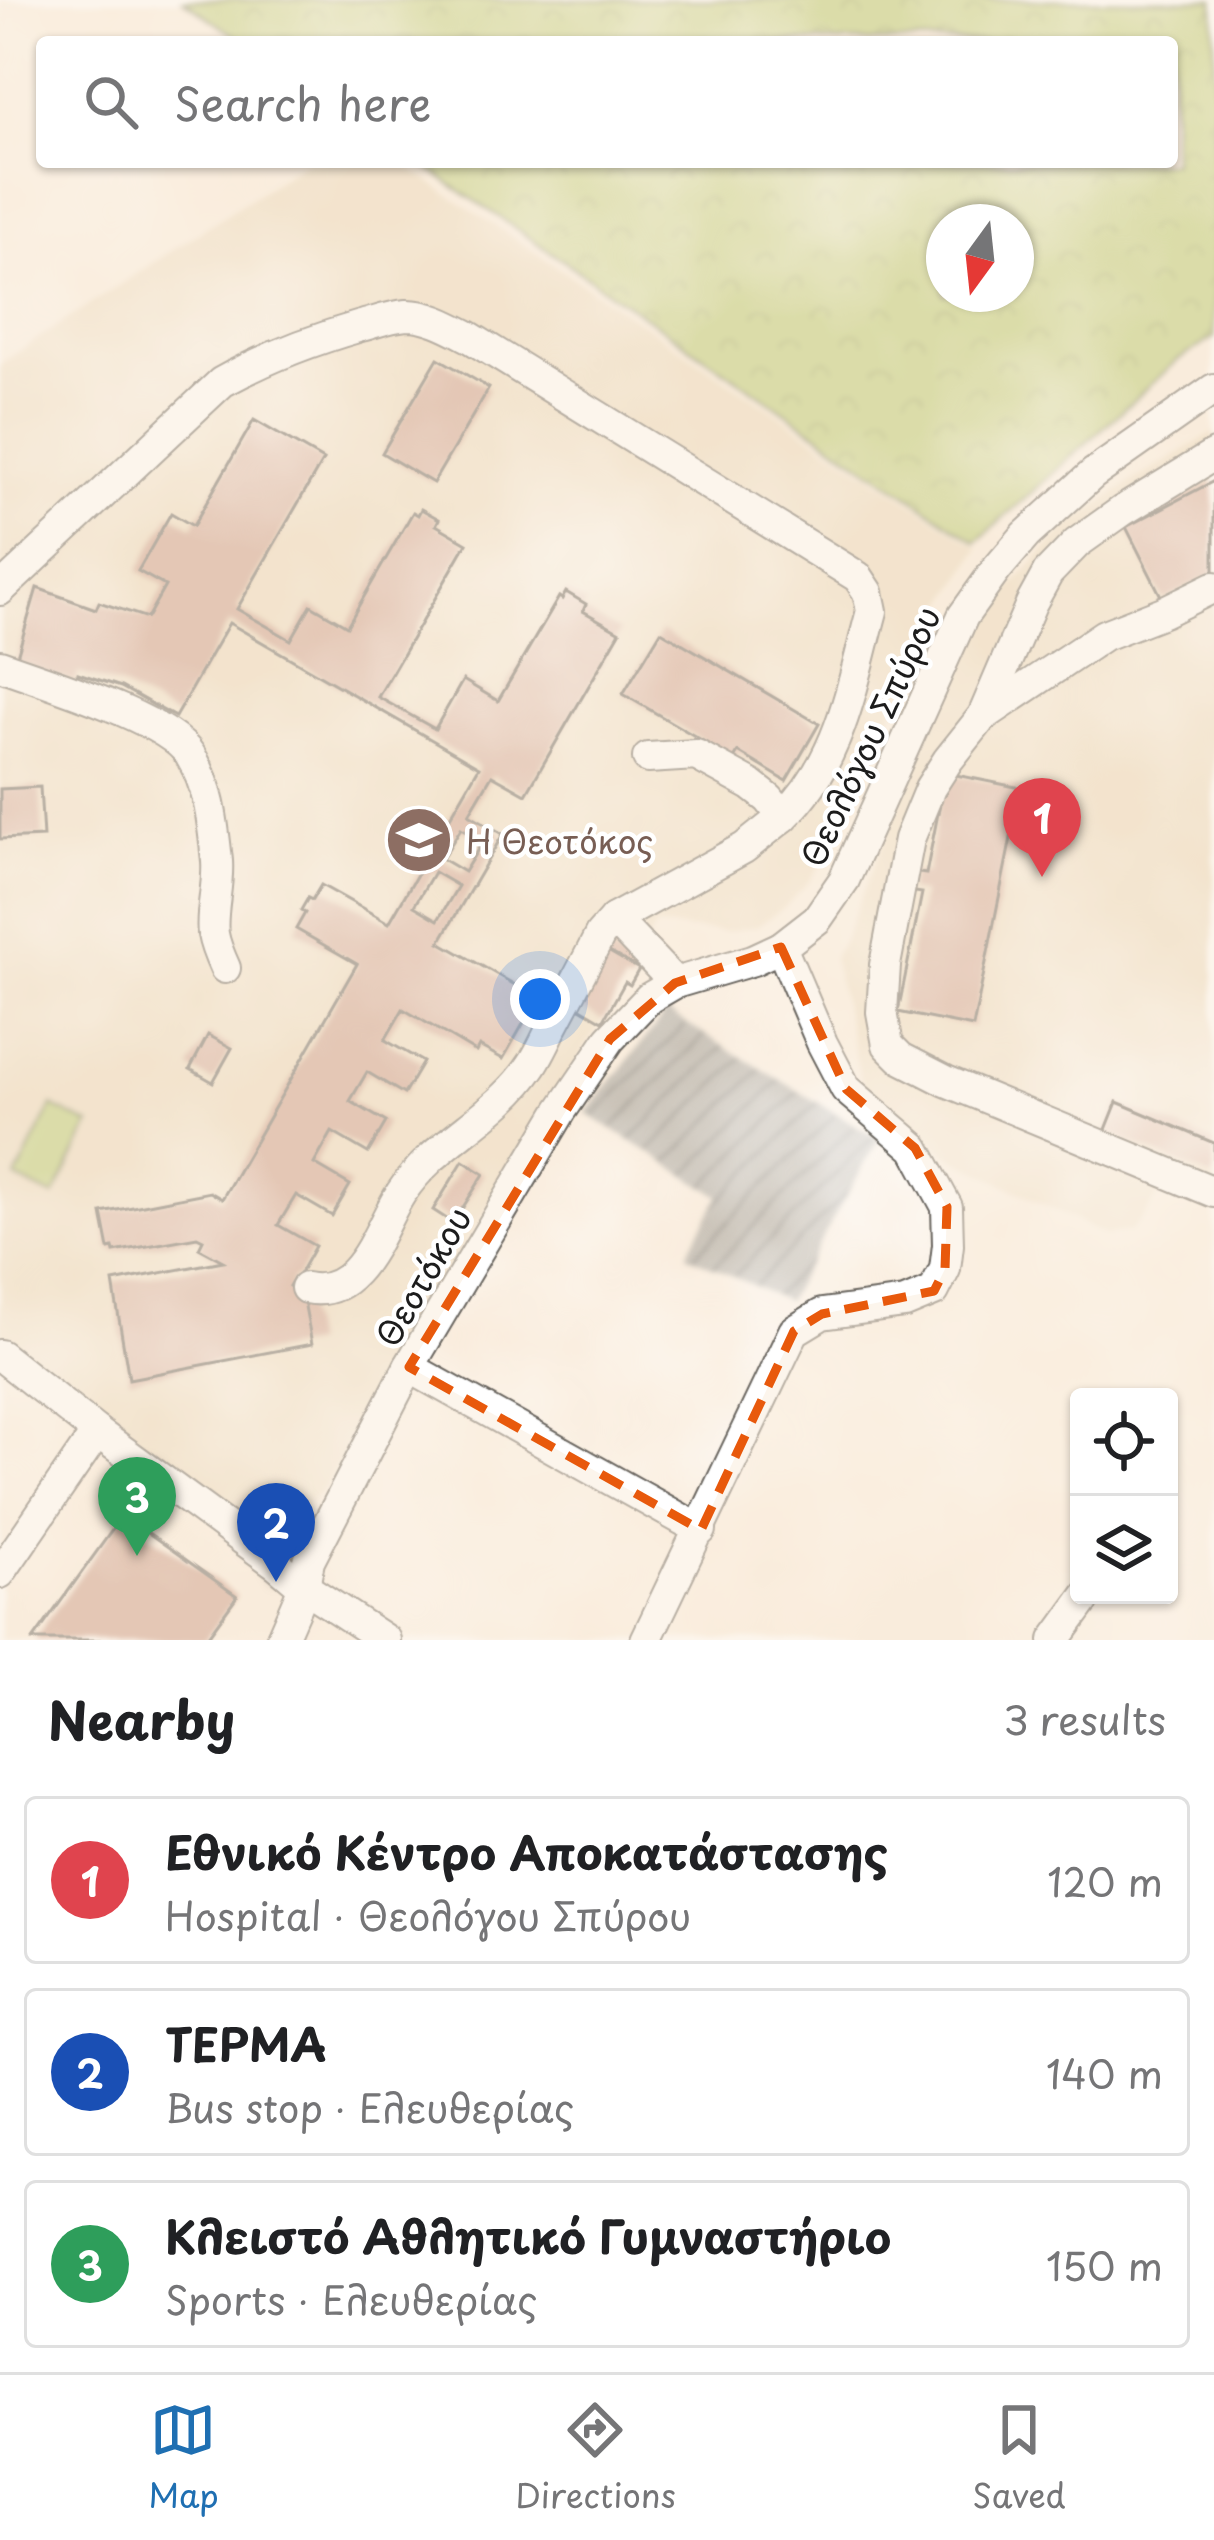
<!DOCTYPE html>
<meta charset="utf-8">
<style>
:root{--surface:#fff;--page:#f6f6f6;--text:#202124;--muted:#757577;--line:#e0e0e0;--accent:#1f6fb2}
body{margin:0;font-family:"Playpen Sans",sans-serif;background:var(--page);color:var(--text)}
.controls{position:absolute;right:36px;bottom:36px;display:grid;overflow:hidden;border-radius:12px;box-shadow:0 3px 9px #0004}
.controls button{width:108px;height:108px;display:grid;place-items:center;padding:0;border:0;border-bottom:3px solid var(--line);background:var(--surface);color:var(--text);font:60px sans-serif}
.compass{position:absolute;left:926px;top:204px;width:108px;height:108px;border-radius:50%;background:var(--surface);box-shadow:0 3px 9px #0004;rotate:195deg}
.you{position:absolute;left:540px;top:999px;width:42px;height:42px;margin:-30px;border:9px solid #fff;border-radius:50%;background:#1a73e8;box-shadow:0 0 0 18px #1a73e833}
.badge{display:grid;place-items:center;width:78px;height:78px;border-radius:50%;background:var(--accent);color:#fff;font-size:39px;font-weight:700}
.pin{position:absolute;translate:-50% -99px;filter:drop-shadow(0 3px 6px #0008)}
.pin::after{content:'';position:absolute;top:63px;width:42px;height:36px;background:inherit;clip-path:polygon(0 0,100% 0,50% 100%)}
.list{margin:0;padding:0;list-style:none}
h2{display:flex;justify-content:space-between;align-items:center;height:156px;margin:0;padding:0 48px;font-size:51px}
h2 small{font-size:39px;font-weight:400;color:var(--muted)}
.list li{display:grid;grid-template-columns:78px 1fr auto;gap:36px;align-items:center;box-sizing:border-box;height:168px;margin:0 24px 24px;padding:0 24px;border:3px solid var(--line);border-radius:12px}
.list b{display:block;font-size:45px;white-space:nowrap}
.list p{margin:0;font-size:39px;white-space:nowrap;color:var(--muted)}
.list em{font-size:39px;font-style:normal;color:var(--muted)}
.icon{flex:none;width:66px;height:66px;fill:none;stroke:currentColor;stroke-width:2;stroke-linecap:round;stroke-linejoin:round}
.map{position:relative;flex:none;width:1214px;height:1640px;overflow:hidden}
.search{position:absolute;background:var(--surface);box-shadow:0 3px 9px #0004;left:36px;right:36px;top:36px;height:132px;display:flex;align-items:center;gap:30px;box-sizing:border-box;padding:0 42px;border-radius:12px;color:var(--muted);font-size:45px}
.sheet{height:732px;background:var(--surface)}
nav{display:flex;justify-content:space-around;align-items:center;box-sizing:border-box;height:168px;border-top:3px solid var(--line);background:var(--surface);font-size:33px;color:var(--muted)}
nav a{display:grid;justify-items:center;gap:6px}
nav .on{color:var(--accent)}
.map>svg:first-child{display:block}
</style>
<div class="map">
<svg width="1214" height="1640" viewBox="0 0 1214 1640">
<defs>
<pattern id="industrial-furrows" width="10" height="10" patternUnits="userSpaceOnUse" patternTransform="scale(3)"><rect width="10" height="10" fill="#cac3b8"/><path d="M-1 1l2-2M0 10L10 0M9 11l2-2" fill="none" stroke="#ada79e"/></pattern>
<pattern id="park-crowns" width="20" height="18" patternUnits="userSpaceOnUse" patternTransform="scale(3)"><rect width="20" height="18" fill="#b6c86b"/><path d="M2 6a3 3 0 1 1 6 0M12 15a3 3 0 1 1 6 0" fill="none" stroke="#9cab5c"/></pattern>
</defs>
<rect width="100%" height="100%" fill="#fff"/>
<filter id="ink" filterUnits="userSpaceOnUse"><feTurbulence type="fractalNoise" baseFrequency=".00833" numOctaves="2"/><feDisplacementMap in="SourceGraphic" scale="24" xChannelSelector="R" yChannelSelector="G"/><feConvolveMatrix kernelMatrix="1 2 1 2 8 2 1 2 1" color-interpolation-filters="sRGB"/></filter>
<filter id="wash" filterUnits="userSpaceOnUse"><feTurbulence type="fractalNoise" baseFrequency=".004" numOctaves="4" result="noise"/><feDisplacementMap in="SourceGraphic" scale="48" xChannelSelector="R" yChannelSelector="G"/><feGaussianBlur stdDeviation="2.7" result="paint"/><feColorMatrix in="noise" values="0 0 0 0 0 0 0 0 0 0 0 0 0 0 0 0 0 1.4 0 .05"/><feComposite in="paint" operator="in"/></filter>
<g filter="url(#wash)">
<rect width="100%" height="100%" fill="#f9ecdc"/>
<g fill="#ead8ba">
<polygon points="305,162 400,162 980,548 914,658 845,829 809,882 785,907 757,926 726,932 656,927 633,965 639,969 630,985 625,983 487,1210 399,1357 324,1489 311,1501 292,1512 273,1518 253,1517 235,1511 200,1489 0,1337 0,364"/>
<polygon points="1214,432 1214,1206 1166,1185 1145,1216 1131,1231 1106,1236 959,1161 894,1122 872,1101 861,1081 832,958 842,943 924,742 958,667 1008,591 1065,529 1127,485"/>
</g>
<polygon fill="url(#industrial-furrows)" points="667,1012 879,1139 786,1301 686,1254 720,1196 586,1113"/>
<path fill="url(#park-crowns)" stroke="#697244" stroke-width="3" fill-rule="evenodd" d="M183 0H1214V338L1177 361 977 542 418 162H1172V42H244ZM944 222H1016V294H944Z"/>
<polygon fill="#b6c86b" stroke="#697244" stroke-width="3" points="52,1106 90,1125 54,1197 16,1178"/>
<g id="blocks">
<g fill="#ca9a86" fill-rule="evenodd">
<polygon points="438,358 489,388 433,483 382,453"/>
<path d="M254 420 323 460 237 609 291 640 311 605 347 626 413 512 418 515 421 509 439 519 436 525 467 543 378 697 435 729 463 680 498 701 559 597 562 599 566 592 586 604 583 611 620 632 526 794 492 775 469 814 503 834 440 942 538 998 503 1059 479 1046 476 1052 403 1009 385 1040 423 1062 404 1094 367 1072 350 1101 386 1122 368 1153 332 1132 314 1164 350 1185 332 1216 296 1195 278 1225 315 1246 297 1278 294 1277 289 1286 296 1291 302 1290 312 1344 129 1379 113 1282 223 1261 199 1248 203 1240 197 1237 114 1252 113 1248 109 1249 102 1213 210 1192 222 1199 357 964 296 929 305 913 301 910 308 898 312 900 321 885 389 923 479 767 229 623 175 717 121 687 78 673 76 683 15 663 37 588 96 609 99 602 147 618 165 586 138 571 171 513 193 526ZM461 828 483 841 464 872 442 859ZM434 872 458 886 438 920 414 906Z"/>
<polygon points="1214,481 1214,574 1163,600 1126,527"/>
<polygon points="661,631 819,724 786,781 738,752 734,759 623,694"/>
<polygon points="946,773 1021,788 973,1027 898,1012 922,893 908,891 912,872 926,874"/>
<polygon points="40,787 43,837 0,839 0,789"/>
<polygon points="606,950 639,969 630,985 625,982 603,1021 579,1007"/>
<polygon points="208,1035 232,1048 213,1082 190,1069"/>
<polygon points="1117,1102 1214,1143 1214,1179 1105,1132"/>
<polygon points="463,1161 484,1174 453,1223 433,1210"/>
<polygon points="123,1515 237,1596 205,1640 33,1640"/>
</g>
</g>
</g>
<g filter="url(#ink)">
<use href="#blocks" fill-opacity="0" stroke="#69655f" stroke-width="3"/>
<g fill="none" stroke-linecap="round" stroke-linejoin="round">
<defs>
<g id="minor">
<polyline points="1214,455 1122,511 1077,543 1048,573 1031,604 983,716 948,760 930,788 909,839 885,965 882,1012 888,1045 901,1058 946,1081 1214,1192"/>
<path d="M0 590 222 382C267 357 312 340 361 326 376 322 391 316 407 315 429 315 449 326 468 336L858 577 868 592 872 611C852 684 841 762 783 817"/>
<path d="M0 665C43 681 167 718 190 755 210 787 213 824 217 861 219 886 210 912 213 934 215 946 220 957 225 968"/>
<polyline points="985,715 1104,635 1163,612 1214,587"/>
<polyline points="614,919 675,983"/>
<path d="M306 1288C360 1300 378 1228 401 1193 435 1141 498 1117 532 1065 540 1053 547 1038 553 1025 569 995 585 965 600 935L614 919 744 848 783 817 769 799 751 785 696 755 648 758"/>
<polyline points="0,1355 97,1432 278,1565 304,1587 385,1640"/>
<polyline points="409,1367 701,1530"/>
<polyline points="0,1573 97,1432"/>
<polyline points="281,1640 304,1587 309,1561 409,1367 561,1111 610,1039 649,998 675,983 753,960 781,947 817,919 844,880 963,616 996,570 1026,535 1093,474 1214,389"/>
<polyline points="646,1640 794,1331 822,1314 905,1303 934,1291 945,1269 948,1245 947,1207 915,1148 846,1089 822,1043 781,947"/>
<polyline points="1055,1640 1087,1596"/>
</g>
</defs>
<use href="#minor" stroke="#69655f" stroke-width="34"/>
<use href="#minor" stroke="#fff" stroke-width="30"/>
</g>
</g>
<path d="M0 0H1214V1640H0ZM781 947 846 1089 915 1148 947 1207 945 1269 934 1291 822 1314 794 1331 701 1530 409 1367 610 1039 675 983Z" fill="#f9ecdc" fill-opacity=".55" fill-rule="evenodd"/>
<path fill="none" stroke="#e8590c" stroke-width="9" stroke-dasharray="24 15" stroke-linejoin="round" d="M781 947 846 1089 915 1148 947 1207 945 1269 934 1291 822 1314 794 1331 701 1530 409 1367 610 1039 675 983Z"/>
<defs>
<symbol id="school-disc" viewBox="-11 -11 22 22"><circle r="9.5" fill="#8d6e63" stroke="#fff"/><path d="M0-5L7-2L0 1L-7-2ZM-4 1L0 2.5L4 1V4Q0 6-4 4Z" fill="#fff"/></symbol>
</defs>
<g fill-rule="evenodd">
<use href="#school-disc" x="381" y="802" width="76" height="76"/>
</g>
<g text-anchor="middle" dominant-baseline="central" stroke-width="9" stroke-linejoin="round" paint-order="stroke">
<g font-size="33" fill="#1c1c1c" stroke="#fff">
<text transform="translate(869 736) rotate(-65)">Θεολόγου Σπύρου</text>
<text transform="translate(422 1276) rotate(-60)">Θεοτόκου</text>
</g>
<g font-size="33" fill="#785e54" stroke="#fff" text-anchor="start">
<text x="466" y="840">Η Θεοτόκος</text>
</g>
</g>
</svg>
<div class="controls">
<button><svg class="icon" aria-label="locate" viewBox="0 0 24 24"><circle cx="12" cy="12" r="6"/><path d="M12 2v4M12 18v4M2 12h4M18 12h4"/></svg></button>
<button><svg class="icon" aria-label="layers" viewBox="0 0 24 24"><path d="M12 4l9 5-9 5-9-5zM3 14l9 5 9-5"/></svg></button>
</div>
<svg class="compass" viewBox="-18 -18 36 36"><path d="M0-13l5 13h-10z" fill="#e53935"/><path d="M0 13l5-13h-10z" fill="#757577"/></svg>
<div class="you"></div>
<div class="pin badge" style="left:1042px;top:877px;background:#e0444e">1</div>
<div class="pin badge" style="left:276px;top:1582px;background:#1a4fb4">2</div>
<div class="pin badge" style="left:137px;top:1556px;background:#2e9e5b">3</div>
<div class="search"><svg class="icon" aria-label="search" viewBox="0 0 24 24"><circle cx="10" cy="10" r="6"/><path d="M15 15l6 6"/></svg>Search here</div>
</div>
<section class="sheet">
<h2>Nearby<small>3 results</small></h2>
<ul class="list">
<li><span class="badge" style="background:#e0444e">1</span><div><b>Εθνικό Κέντρο Αποκατάστασης</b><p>Hospital · Θεολόγου Σπύρου</p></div><em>120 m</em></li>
<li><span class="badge" style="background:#1a4fb4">2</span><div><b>ΤΕΡΜΑ</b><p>Bus stop · Ελευθερίας</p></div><em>140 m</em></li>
<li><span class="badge" style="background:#2e9e5b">3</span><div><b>Κλειστό Αθλητικό Γυμναστήριο</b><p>Sports · Ελευθερίας</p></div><em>150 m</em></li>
</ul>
</section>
<nav>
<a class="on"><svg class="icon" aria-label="map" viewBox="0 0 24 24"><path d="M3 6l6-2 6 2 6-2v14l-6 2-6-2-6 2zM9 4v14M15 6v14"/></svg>Map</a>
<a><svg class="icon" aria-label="directions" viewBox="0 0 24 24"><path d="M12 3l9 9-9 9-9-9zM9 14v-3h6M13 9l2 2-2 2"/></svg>Directions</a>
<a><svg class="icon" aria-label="saved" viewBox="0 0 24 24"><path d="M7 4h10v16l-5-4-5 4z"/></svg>Saved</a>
</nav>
